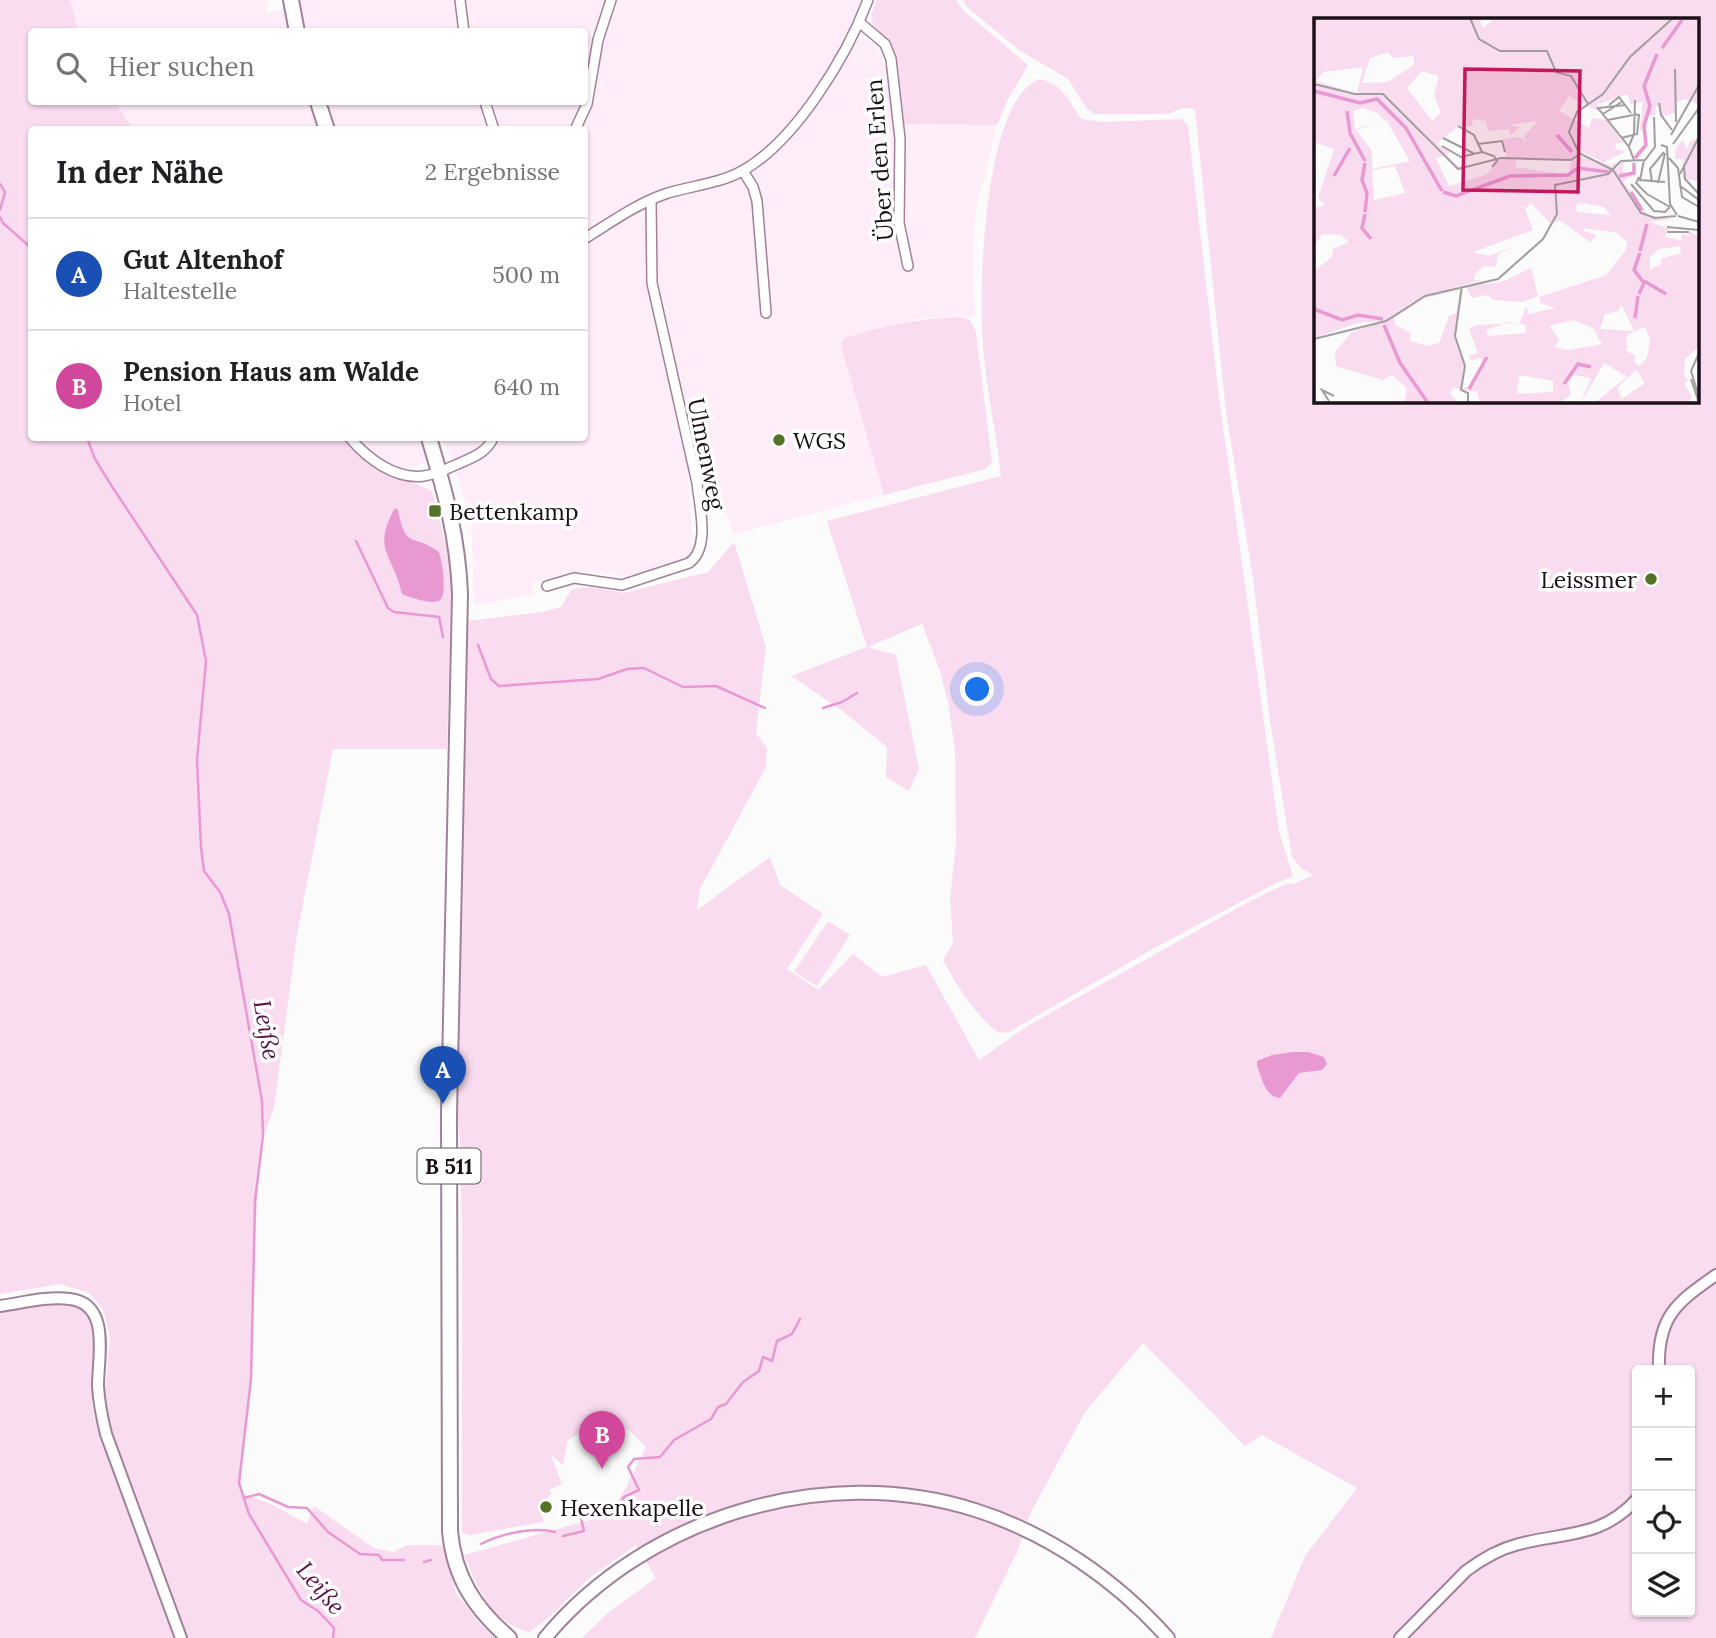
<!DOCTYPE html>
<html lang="de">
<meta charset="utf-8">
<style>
:root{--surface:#fff;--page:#f2f2f2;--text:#202124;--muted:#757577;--line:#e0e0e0;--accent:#1a73e8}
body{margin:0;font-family:Lora,serif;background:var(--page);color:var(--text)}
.controls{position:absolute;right:21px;bottom:21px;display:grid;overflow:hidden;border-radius:7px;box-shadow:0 2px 5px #0004}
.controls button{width:63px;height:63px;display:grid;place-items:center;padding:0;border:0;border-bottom:2px solid var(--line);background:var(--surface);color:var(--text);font:35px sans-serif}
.you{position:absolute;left:978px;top:690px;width:24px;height:24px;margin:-18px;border:5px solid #fff;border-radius:50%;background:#1a73e8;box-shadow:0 0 0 10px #1a73e833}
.badge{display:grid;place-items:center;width:46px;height:46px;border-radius:50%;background:var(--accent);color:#fff;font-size:23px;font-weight:700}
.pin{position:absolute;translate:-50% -58px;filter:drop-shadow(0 2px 4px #0008)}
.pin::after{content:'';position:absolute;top:37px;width:24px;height:21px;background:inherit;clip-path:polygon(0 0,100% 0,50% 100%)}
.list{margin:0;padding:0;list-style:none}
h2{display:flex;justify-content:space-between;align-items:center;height:91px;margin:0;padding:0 28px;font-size:30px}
h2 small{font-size:23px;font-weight:400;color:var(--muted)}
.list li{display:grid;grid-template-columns:46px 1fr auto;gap:21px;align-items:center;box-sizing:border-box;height:112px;padding:0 28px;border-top:2px solid var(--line)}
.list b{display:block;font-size:26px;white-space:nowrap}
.list p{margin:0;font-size:23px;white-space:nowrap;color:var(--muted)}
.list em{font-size:23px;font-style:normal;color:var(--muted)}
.icon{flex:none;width:38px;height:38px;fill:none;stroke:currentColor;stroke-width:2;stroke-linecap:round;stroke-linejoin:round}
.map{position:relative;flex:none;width:1716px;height:1638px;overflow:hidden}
.search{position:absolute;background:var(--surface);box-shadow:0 2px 5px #0004;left:28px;top:28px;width:560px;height:77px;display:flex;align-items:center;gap:18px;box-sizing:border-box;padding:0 24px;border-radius:7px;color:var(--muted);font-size:26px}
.panel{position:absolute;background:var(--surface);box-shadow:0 2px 5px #0004;left:28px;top:126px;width:560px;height:315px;border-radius:7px}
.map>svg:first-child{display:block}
</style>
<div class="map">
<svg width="1716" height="1638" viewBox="0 0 1716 1638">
<rect width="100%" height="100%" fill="#fbfbfb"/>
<g fill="#ffeef9">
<polygon points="70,0 268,0 266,13 287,7 292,31 78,31"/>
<polygon points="294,0 863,0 848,29 874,44 886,66 892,123 997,125 975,215 973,260 975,317 923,318 845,338 841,346 884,495 734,534 709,472 688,479 693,545 688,557 625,577 589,571 561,574 532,583 534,595 474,605 471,518 443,438 584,438 584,130 333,129 323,102 584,102 584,32 302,31"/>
<polygon points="115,102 314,102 323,129 133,129"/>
<polygon points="340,438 422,438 426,452 424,463 414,467 401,469 386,463"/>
</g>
<g fill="#f9dcf0" fill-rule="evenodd">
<path d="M0 0H70L78 31 32 32V102H115L133 129 32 130V438H340L386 463 383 469 432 491 452 569 447 749H333L297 935 274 1108 263 1137 258 1170 251 1379 239 1483 242 1493 273 1505 307 1524 314 1506 374 1548 393 1552 407 1545H443L456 1593 482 1626 496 1638H0V1309C22 1305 52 1295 74 1302 111 1315 88 1384 93 1412 95 1423 101 1437 106 1447L104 1408 110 1337 103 1309 89 1293 61 1284 0 1294Z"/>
<polygon points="877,0 956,0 963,10 1028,65 1008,99 997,125 904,124 898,67 893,51 873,24 871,15"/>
<path d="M962 0H1716V1638H1271L1305 1556 1357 1488 1262 1435 1245 1446 1143 1343 1085 1412 1031 1512 1017 1552 975 1638H582L608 1613 656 1578 636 1545 589 1578 547 1619 529 1632C489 1622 479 1588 464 1555L608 1515 624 1491 646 1447 631 1432 606 1417 568 1440 563 1466 550 1453 562 1484 549 1490 552 1494 538 1506 544 1522 470 1535 462 1533V1235L460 1141 455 1089 468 621 542 612 561 607 572 589 590 587 624 593 708 572 734 542 766 647 756 733 767 748 766 767 700 889 697 910 770 857 780 885 823 914 787 969 818 990 853 954 882 977 926 965 979 1060 1029 1025 1250 901 1288 883 1294 884 1313 875 1301 868 1292 857 1270 721 1253 578 1226 412 1195 109 1183 108 1167 114H1095L1087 109 1068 79 1019 50 969 9ZM1315 19H1697V401H1315ZM1637 1370H1690V1612H1637Z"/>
<path d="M1040 79C1062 83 1070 102 1081 119L1103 122 1181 119 1188 125 1218 389 1279 831 1293 877 1280 881 1156 947 1009 1032 999 1033C975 1015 957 986 943 960L953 943 950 898 956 844 955 749 948 702 940 671 922 624 868 647 896 655 919 769 909 791 886 777 887 747 841 710 791 676 867 647 827 521 1001 476C996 427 983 377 982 327 980 277 985 98 1040 79Z"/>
<path d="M960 317 970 320 976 332 992 463 985 469 884 495 841 346 844 338C883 326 920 318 960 317Z"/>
<polygon points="828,921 850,935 817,986 794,972"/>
</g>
<g fill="#e999d2">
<path d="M395 508 398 510C406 551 412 532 439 552 442 561 447 592 441 599 435 607 410 597 402 594 394 555 371 550 395 508Z"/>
<path d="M1293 1052H1308L1324 1057 1327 1064 1322 1070 1299 1073 1280 1098C1265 1097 1262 1078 1257 1066V1061L1272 1055Z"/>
</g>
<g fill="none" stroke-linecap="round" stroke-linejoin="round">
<g stroke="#e999d2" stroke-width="2.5">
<polyline points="0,184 5,192 0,210"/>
<polyline points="0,217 3,223 29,246 32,258"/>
<polyline points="87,438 95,459 111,485 197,615 206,661 197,760 201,847 204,871 220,892 229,914 262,1101 263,1136 255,1201 251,1379 239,1483 249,1514 301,1600 318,1611 334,1628 333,1638"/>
<polyline points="356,541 388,608 394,612 439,617 443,637"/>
<polyline points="478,645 491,679 499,686 598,679 627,669 644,668 683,687 716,686 765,708"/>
<polyline points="823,708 842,702 857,693"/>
<polyline points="244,1498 259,1494 288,1507 307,1508 328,1532 360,1554 379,1555 382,1560 404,1560"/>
<path d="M563 1536 584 1531 581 1518C590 1508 604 1507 617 1509L624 1497 639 1490 628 1467 634 1459 660 1457 674 1440 711 1419 718 1407 726 1404 743 1382 759 1371 763 1357 772 1361 777 1341 792 1334 800 1319"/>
<path d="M481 1544C500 1534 534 1526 555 1532"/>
<polyline points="424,1562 431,1560"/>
</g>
<defs>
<g id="minor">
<polyline points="460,0 464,32"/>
<polyline points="859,22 885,44 891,59 900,139 899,223 908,266"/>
<polyline points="485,102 494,130"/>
<polyline points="575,130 587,104 598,40 611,0"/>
<polyline points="743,171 753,187 757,201 766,313"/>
<path d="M584 239C610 223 636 204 665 194 689 186 719 184 742 171 795 142 847 56 868 0"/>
<path d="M350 438C367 458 395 480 424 476 437 474 449 468 460 463 474 457 487 452 493 438"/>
<path d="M547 586 574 578 622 585 689 563C711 548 699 505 697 483L652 283 651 200"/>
</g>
<g id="tertiary">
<path d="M0 1306C22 1303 47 1296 70 1299 111 1304 98 1357 98 1386 99 1402 102 1418 106 1434L181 1638"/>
<path d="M1659 1370C1657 1317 1676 1303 1716 1275"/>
<path d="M1400 1638 1466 1571C1482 1559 1499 1549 1519 1544 1565 1532 1602 1538 1637 1499"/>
</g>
<path id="secondary" d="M545 1638C645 1517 825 1462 975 1510 1050 1534 1116 1580 1168 1638"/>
<g id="primary">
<polyline points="291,0 297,32"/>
<polyline points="318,102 327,130"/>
<path d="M429 438C445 491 458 538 460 594L449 1114 450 1531C454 1577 475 1609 509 1638"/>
</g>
</defs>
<use href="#minor" stroke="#a18197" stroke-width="12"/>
<use href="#tertiary" stroke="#a18197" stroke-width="14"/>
<use href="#secondary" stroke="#a18197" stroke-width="16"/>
<use href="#primary" stroke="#a18197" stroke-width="18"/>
<use href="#minor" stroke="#fff" stroke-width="9"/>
<use href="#tertiary" stroke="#fff" stroke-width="10"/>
<use href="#secondary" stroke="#fff" stroke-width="12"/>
<use href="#primary" stroke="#fff" stroke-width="14"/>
</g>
<g fill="#557328" stroke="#fff" stroke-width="2.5">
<circle cx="779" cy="440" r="7"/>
<rect x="428" y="504" width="14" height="14" rx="3.5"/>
<circle cx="1651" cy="579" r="7"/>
<circle cx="546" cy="1507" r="7"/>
</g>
<g text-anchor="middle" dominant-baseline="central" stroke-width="7" stroke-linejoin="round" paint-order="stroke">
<rect fill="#fff" stroke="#60585d" stroke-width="2" x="417.5" y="1148.5" width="63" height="35" rx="5"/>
<g font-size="21" font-weight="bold" fill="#1c1018">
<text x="449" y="1166">B 511</text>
</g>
<g font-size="23" fill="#1c1018" stroke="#fff">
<text transform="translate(879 160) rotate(-94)">Über den Erlen</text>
<text transform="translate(707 454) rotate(79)">Ulmenweg</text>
</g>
<g font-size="23" fill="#1c1018" stroke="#fff" text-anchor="start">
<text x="793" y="440">WGS</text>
<text x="449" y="511">Bettenkamp</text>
<text x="1637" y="579" text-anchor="end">Leissmer</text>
<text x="560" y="1507">Hexenkapelle</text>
</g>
<g font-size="24" font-style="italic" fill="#581249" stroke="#fff">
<text transform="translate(267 1030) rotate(80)">Leiße</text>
<text transform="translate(321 1588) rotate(50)">Leiße</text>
</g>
</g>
<g transform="translate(1314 18)">
<rect width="385" height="385" fill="#fbfbfb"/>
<path d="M0 0H165L169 10 181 0H385V87L371 81 362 84V94L348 99 346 89 342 88 341 97H334L332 112 326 111 329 84 316 86 314 76 283 86 287 95 255 78 245 93 275 110 278 100 293 102 309 125H301L302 131 311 134 290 144 297 148 303 143 301 152 310 143 309 155 317 156 320 144V158L309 163 334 197 358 201 335 204 357 211 352 213V219L367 223 368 216 376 219 372 214H377L385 219V328L371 341 370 358 374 362 371 366 378 380 374 385H280L313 359 290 345 267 385 277 360 260 357 254 364 257 377 245 385H173L165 382 163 374 139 370 136 376 145 385H90L93 370 78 357 69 362 22 348 21 334 38 314 70 303 44 305 0 320V253L18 239 19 231 35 224 27 217 8 216 0 229V190L11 187 4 180 20 131 0 124ZM74 34 79 40 100 38V47L74 64 48 65 56 40ZM49 49 43 76 2 63 9 54ZM108 53 125 58 120 77 127 95 118 103 93 70ZM49 90 64 95 71 103 41 111 39 93ZM159 101 172 103 174 113 195 111 197 117 206 109 194 107 224 103 210 118 213 123 204 119 188 121 193 140 257 141 265 136 259 129 292 146 266 138 258 142 254 157 202 149V141L184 142 172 157 135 168 122 140 131 138 142 152 150 153 133 138 136 134 123 125 145 108H158ZM72 102 96 143 58 151V133L42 112ZM81 148 91 175 60 182 58 152ZM217 185 236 205 247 203 276 224 283 217 269 213 270 210 304 215 313 225 312 232 292 257 225 279 227 285 241 290 215 296 212 288 206 305 163 307 155 311 164 335 155 338 157 342 167 340 169 345 156 369 147 370 151 346 141 318 148 269 111 279 76 298 105 280 159 264 171 263 160 262 161 256 170 248 182 249 184 236 203 228 174 238 159 234 219 212 211 191ZM268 185 290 189 297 197 263 194 262 187ZM366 228 367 235 346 241 348 245 336 252V239L345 231ZM146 271 142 295 135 298 125 325 113 328 96 323 97 315 81 307 80 300 111 280ZM308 287 320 313 286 311 291 296 304 293ZM259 302 279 310 288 326 254 332 241 329 245 321 235 308ZM194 304 212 307V315L174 318 172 312ZM331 309 336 322 333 340 325 348 319 343 322 339 312 332 313 317ZM322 352 331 365 308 381 303 370ZM205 357 239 363V374L203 376ZM385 120V163L369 161V141H361L362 129 369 122 373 132 376 123ZM217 250 224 278 209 284 179 282 174 277 158 280 152 268 188 264Z" fill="#f9dcf0" fill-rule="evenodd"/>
<path fill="none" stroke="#e999d2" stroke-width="3.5" d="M348 30 368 2M0 73 46 85 63 81 92 110 128 173M33 93 36 115 51 143M243 117 258 134M321 140 332 127 330 108 336 88 330 68 343 36M20 158 36 130M305 158 320 155V145M129 174 142 178 196 158 254 157 264 150 295 154M317 174 328 192M51 194 53 175 48 162 51 145M51 196 48 210 57 221M326 233 333 206M330 263 352 276M325 276 330 265 320 252 326 235M0 291 28 302 44 297 69 301M321 300 324 278M70 307 86 345 114 385M250 366 264 346 277 349M155 371 173 339"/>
<path fill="none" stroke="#a29da0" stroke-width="2" d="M156 0 165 21 186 33H233L242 54 257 58 274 86M359 0 316 39 289 76 263 94 255 114 265 135 299 152 327 195 341 200 362 198M361 51 362 104M0 66 41 76H69L144 151 187 140 257 142 266 136M345 85 347 97 358 112M295 87 305 79 317 95M312 87 284 90 315 129 320 142M289 96 309 83M340 99 341 129M294 102 319 97M144 108 160 117 168 134M357 117 385 67M129 120 161 136M307 120 323 116 325 97 320 96M164 126 188 123 191 134M359 126 385 90M347 127 353 129 356 186 363 197M128 128 147 139 168 134 180 138 183 143 178 149M315 128 320 116 321 82M355 140 364 150 368 179 385 189M330 142 326 162 351 164M370 149 371 161 385 176M366 156 385 119M325 159 322 165 333 176 356 189M338 164 336 151 350 134M344 165 351 135M317 166 340 193 351 194 356 189M365 167 385 182M364 198 385 204M353 209 385 212M353 214H375M148 268 141 318 151 348 147 372 154 375V385M0 321 72 303 111 278 184 261 229 221 243 196 241 167 294 156 307 143 331 142 341 129M385 335 377 353 385 379M377 361 385 385M15 383 8 372 20 378"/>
<path fill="#c2185b" fill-opacity="0.15" stroke="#c2185b" stroke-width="3.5" d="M151 51 266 53 264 174 149 172Z"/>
<rect width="385" height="385" fill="none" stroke="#1c1018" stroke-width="3.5"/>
</g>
</svg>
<div class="controls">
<button>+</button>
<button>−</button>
<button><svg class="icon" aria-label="locate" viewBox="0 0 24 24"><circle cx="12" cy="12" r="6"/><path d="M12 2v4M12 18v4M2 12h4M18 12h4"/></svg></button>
<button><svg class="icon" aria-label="layers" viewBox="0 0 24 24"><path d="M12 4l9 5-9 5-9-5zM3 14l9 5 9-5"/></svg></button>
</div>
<div class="you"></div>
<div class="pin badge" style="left:443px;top:1104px;background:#1a4fb4">A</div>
<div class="pin badge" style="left:602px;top:1469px;background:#d1479c">B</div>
<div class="search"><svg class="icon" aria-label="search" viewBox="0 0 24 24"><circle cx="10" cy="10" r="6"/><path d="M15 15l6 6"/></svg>Hier suchen</div>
<section class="panel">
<h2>In der Nähe<small>2 Ergebnisse</small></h2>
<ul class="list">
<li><span class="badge" style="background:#1a4fb4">A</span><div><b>Gut Altenhof</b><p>Haltestelle</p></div><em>500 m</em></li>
<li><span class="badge" style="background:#d1479c">B</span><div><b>Pension Haus am Walde</b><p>Hotel</p></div><em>640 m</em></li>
</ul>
</section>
</div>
